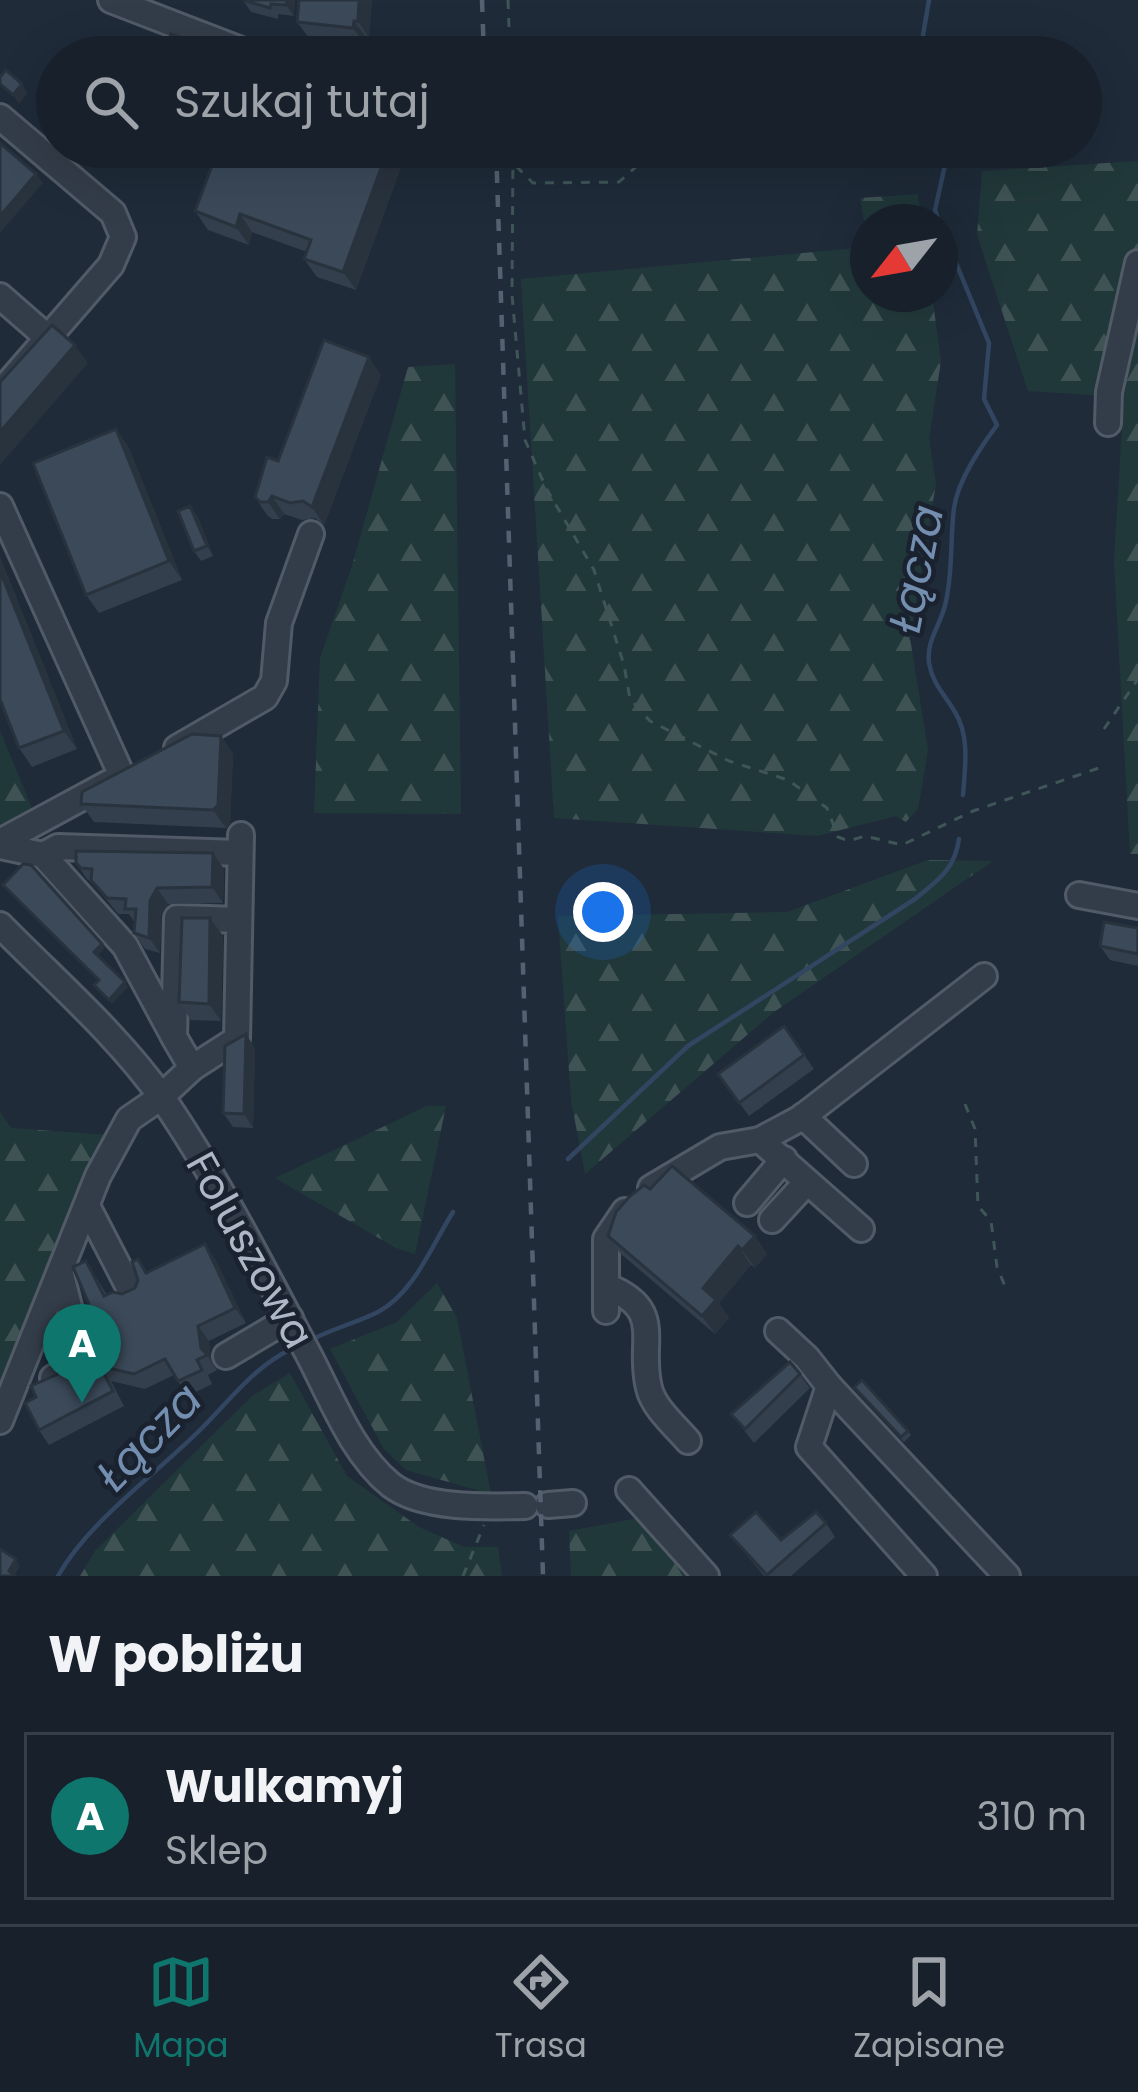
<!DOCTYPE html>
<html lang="pl">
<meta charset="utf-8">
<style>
:root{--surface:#17202b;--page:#242d37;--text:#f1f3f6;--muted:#9ea3a9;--line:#363e47;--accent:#0f766e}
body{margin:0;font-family:Poppins,sans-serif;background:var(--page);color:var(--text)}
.compass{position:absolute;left:850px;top:204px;width:108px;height:108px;border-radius:50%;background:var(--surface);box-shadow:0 12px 48px #0002;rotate:239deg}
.you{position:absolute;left:603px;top:912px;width:42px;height:42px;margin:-30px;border:9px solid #fff;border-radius:50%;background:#1a73e8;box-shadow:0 0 0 18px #1a73e833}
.badge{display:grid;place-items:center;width:78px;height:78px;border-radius:50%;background:var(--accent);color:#fff;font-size:39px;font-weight:700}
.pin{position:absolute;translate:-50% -99px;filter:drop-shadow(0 3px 6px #0008)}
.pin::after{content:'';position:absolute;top:63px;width:42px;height:36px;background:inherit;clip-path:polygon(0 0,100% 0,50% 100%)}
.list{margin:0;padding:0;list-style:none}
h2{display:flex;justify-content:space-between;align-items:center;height:156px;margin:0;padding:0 48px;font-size:51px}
h2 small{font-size:39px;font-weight:400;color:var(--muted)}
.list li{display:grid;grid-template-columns:78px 1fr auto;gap:36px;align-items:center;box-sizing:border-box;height:168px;margin:0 24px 24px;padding:0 24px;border:3px solid var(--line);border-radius:0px}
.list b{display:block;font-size:45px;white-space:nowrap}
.list p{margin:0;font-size:39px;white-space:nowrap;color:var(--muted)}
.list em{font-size:39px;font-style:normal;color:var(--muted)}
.icon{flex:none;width:66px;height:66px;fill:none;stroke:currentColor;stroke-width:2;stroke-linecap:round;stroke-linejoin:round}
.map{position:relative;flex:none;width:1138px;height:1576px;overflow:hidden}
.search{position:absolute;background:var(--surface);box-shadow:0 12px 48px #0002;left:36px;right:36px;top:36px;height:132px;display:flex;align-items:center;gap:30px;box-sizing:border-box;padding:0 42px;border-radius:66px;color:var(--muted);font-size:45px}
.sheet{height:348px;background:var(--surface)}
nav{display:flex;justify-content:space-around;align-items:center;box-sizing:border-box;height:168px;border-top:3px solid var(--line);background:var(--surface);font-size:33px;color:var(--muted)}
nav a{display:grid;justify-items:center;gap:6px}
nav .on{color:var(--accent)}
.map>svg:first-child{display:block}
</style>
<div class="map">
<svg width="1138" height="1576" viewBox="0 0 1138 1576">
<defs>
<pattern id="forest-firs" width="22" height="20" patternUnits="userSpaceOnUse" patternTransform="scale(3)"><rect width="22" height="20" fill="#21383a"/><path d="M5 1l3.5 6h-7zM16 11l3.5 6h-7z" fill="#3f5355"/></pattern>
</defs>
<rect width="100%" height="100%" fill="#1f2b39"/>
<g fill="url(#forest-firs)">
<polygon points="1138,161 1138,854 1130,854 1114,561 1124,397 1028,391 977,235 982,171"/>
<polygon points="918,194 922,222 868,222 868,242 860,198"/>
<polygon points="868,247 868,294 932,294 941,361 929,439 936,484 910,638 928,750 918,809 906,822 896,816 817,836 554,818 521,279"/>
<polygon points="455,364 461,814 314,813 320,658 352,566 408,367"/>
<polygon points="0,731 32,808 0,826"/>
<polygon points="928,860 993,861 774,1012 585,1174 571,1100 558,916 787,912"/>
<polygon points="427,1106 446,1106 415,1254 396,1248 275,1178"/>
<polygon points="0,1112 11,1128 110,1135 64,1223 0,1380"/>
<polygon points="437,1283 457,1318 491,1494 406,1470 384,1449 330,1349 397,1322"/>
<polygon points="290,1373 347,1476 419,1527 464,1547 498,1547 502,1576 80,1576 95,1551 252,1396"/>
<polygon points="650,1516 703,1576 571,1576 569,1531"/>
</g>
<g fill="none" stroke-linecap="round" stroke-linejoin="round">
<g stroke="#324661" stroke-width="4.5">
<polyline points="929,0 923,35 930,57"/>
<polyline points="939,222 935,210 949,147"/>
<path d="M940 224 989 343 984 399 997 425C980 448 958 480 954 508 950 539 953 570 946 601 942 624 926 639 929 663 932 683 945 695 955 712 970 736 965 768 963 795"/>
<path d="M568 1159 688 1046 915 899C938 880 955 869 959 839"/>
<path d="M315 1338C335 1328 358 1322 378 1312 414 1293 432 1245 453 1212"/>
<path d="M58 1576C89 1521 156 1474 201 1429 231 1399 253 1368 291 1349"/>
</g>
<defs>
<g id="minor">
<polyline points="111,0 259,57"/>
<polyline points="252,53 323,57"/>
<polyline points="0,117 113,213 123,237 111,265 0,393"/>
<polyline points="0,296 48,338"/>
<polyline points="1108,423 1109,392 1138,263"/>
<polyline points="0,506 122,776"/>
<polyline points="177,748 265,697 274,681 279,623 311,534"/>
<polyline points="0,842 109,783"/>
<polyline points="0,846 43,855 125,946 173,1035"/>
<polyline points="43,855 58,847 240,853"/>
<polyline points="1079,895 1138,906"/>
<polyline points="239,920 177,918 174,1037 192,1068 237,1039 241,835"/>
<path d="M0 925C55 981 118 1035 163 1099 215 1175 261 1264 304 1346 329 1391 350 1452 391 1485 422 1509 486 1507 525 1506"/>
<polyline points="803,1116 854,1164"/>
<polyline points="760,1140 801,1118 984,976"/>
<polyline points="651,1188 720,1147 760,1140 861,1229"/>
<polyline points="747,1203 784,1159"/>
<polyline points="88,1208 132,1293"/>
<polyline points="772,1220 807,1182"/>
<path d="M606 1286C667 1310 637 1341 649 1388 653 1407 676 1427 688 1441"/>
<polyline points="606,1311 606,1239 625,1211"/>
<polyline points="778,1331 807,1358 829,1386 809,1447 924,1576"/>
<polyline points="226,1356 290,1318"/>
<path d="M53 1378C90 1358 68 1309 61 1274"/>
<polyline points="829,1386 1007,1576"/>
<polyline points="0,1421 98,1176 129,1119 161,1097 192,1068"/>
<polyline points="629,1490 706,1576"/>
<polyline points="548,1505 573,1503"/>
</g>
</defs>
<use href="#minor" stroke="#515a67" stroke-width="30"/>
<g stroke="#3f5557" stroke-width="3" stroke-dasharray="9 9" stroke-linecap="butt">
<polyline points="508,0 510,57"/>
<polyline points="513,152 512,295 525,440 546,488 594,570 624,665 630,699 650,721 729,761 788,780 827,808 838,837 849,841 865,836 902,845 973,811 1099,768"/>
<polyline points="516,166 533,183 619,182 657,148"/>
<polyline points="1104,729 1138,679"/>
<polyline points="965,1104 975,1129 978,1206 991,1221 997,1267 1007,1291"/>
<polyline points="463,1576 484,1525"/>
</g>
<use href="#minor" stroke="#333d49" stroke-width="24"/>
<g stroke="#556171" stroke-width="4.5" stroke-dasharray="12 12" stroke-linecap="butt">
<polyline points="482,0 484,57"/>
<polyline points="496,147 543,1576"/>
</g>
</g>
<g fill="#333f4d">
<polygon points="243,0 295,0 294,16 278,14 278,19 251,12"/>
<polygon points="372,0 369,38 366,37 365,45 309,38 297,22"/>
<polygon points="168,46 220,52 224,57 176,57"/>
<polygon points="388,149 401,167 356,290 317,277 304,259 307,252 252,232 249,245 208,230 195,211"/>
<polygon points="381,375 324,525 315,518 302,520 284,514 280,519 272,519 267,515 255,497 278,461"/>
<polygon points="116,429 129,448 182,580 99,613 86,595"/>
<polygon points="197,515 213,556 201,561 194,551"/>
<polygon points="0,557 77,749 32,767 19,748"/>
<polygon points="221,736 233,754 230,823 226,828 94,822 81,804"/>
<polygon points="76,863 224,869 223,903 168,904 161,916 160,953 145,949 134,933 135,923 129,914 118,914 94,884 87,879"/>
<polygon points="210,918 223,936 221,1021 191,1020 179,1002"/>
<polygon points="1138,928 1138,966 1110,960 1100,946"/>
<polygon points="784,1026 814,1069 749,1116 718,1074"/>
<polygon points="255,1048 253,1128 233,1127 223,1113"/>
<polygon points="650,1189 755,1236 767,1254 755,1268 751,1265 719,1303 729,1318 715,1334 621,1254 608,1236"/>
<polygon points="215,1259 246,1323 209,1341 211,1361 217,1370 208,1375 212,1384 188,1396 174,1375 145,1389 111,1381 124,1406 49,1445 39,1430 36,1397 58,1374 109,1338 95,1318 86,1261 107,1295 122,1294 135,1288 147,1272"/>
<polygon points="790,1362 810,1388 754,1443 731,1414"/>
<polygon points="857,1391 908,1431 911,1435 904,1442"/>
<polygon points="826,1523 835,1537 791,1576 764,1576 730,1535 781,1540"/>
</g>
<g fill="#29333e">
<polygon points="287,0 295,0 294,16 286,5"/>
<polygon points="359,0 372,0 369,38 358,21"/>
<polygon points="354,21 366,37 365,45 353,28"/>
<polygon points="22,84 28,93 19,104 13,95"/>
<polygon points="388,149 401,167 356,290 343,272"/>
<polygon points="36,174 43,183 0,233 0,216"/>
<polygon points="240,214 252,232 249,245 236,227"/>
<polygon points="75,345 88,363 0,465 0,432"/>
<polygon points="369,357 381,375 324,525 312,507"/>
<polygon points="116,429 129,448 182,580 169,561"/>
<polygon points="272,496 284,514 280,519 268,502"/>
<polygon points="190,506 197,515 213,556 207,546"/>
<polygon points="0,557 77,749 64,731 0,571"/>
<polygon points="221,736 233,754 230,823 226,828 213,810"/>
<polygon points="213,853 224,869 223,903 212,887"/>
<polygon points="157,888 168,904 161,916 160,953 149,938 150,901"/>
<polygon points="210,918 223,936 221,1021 209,1004"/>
<polygon points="102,944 105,948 97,957 94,952"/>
<polygon points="125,982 128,987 112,1004 109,1000"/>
<polygon points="246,1034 255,1048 253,1128 244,1114"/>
<polygon points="755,1236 767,1254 755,1268 742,1250"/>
<polygon points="205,1244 215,1259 246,1323 235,1308"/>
<polygon points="738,1246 751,1265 719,1303 729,1318 715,1334 702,1316 703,1288"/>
<polygon points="198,1326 209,1341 211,1361 201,1348"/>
<polygon points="16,1559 20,1566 14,1576 9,1571"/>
</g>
<g fill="#3b4959" stroke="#29333e" stroke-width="3">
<polygon points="243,0 287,0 286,5 271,4 270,8"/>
<polygon points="299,0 359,0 358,21 354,21 353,28 297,22"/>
<polygon points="171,34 220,52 219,57 189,57 190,54 168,46"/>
<polygon points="6,70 22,84 13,95 0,84 0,77"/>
<polygon points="57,94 57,113 47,105"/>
<polygon points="0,143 36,174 0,216"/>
<polygon points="219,147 383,147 388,149 343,272 304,259 311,240 240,214 236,227 195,211"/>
<polygon points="52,325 75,345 0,432 0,382"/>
<polygon points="324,340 369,357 312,507 303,501 290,503 272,496 268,502 260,502 255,497 267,457 278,461"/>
<polygon points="116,429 169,561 86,595 33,463"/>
<polygon points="190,506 207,546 194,551 178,511"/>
<polygon points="0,571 64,731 19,748 0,699"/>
<polygon points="192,734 221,736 218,805 213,810 81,804 82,792"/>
<polygon points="76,851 213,853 212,887 157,888 150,901 149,938 134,933 136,909 125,909 126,899 107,898 91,880 92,869 81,868 76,863"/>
<polygon points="23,864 31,865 102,944 94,952 125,982 109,1000 94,985 99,980 3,885"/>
<polygon points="182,918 210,918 209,1004 179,1002"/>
<polygon points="1104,922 1138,928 1138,954 1100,946"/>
<polygon points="784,1026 804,1055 739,1103 718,1074"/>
<polygon points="246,1034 244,1114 223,1113 225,1046"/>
<polygon points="672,1166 755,1236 742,1250 738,1246 703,1288 716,1300 702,1316 608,1236 616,1212 629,1197 644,1185 650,1189"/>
<polygon points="205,1244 235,1308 198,1326 201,1348 207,1355 197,1360 202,1370 178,1381 165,1359 134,1374 100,1366 113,1391 39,1430 25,1403 36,1397 31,1386 58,1374 75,1355 109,1338 99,1316 95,1318 73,1267 86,1261 104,1296 113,1292 122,1294 135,1288 138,1280 132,1262 138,1259 146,1273"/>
<polygon points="790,1362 800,1374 745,1429 731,1414"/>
<polygon points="862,1380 908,1431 901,1437 854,1387"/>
<polygon points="756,1512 781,1540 816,1512 826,1523 767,1575 730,1535"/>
<polygon points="0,1549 16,1559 9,1571 15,1576 0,1576"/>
</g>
<g text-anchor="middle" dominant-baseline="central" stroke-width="9" stroke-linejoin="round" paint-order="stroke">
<g font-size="42" fill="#adb7c6" stroke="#19222e">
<text transform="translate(250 1250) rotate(61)">Foluszowa</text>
</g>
<g font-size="45" font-style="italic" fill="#748eb0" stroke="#19222e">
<text transform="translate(916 569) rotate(-79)">Łącza</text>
<text transform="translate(149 1437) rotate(-46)">Łącza</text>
</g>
</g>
</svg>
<svg class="compass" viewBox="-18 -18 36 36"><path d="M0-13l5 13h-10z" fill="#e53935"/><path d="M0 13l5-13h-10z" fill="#9ea3a9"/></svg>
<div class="you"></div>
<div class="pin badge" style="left:82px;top:1403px">A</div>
<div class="search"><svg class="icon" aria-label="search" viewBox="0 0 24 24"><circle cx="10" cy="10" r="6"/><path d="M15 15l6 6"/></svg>Szukaj tutaj</div>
</div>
<section class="sheet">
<h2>W pobliżu<small></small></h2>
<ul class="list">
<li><span class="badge">A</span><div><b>Wulkamyj</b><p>Sklep</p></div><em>310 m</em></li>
</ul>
</section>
<nav>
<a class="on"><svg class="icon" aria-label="map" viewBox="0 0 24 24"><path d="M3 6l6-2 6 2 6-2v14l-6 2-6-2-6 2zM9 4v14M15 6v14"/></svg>Mapa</a>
<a><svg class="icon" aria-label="directions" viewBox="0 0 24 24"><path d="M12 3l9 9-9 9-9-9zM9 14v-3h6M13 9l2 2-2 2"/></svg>Trasa</a>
<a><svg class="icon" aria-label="saved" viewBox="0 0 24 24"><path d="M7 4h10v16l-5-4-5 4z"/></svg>Zapisane</a>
</nav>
